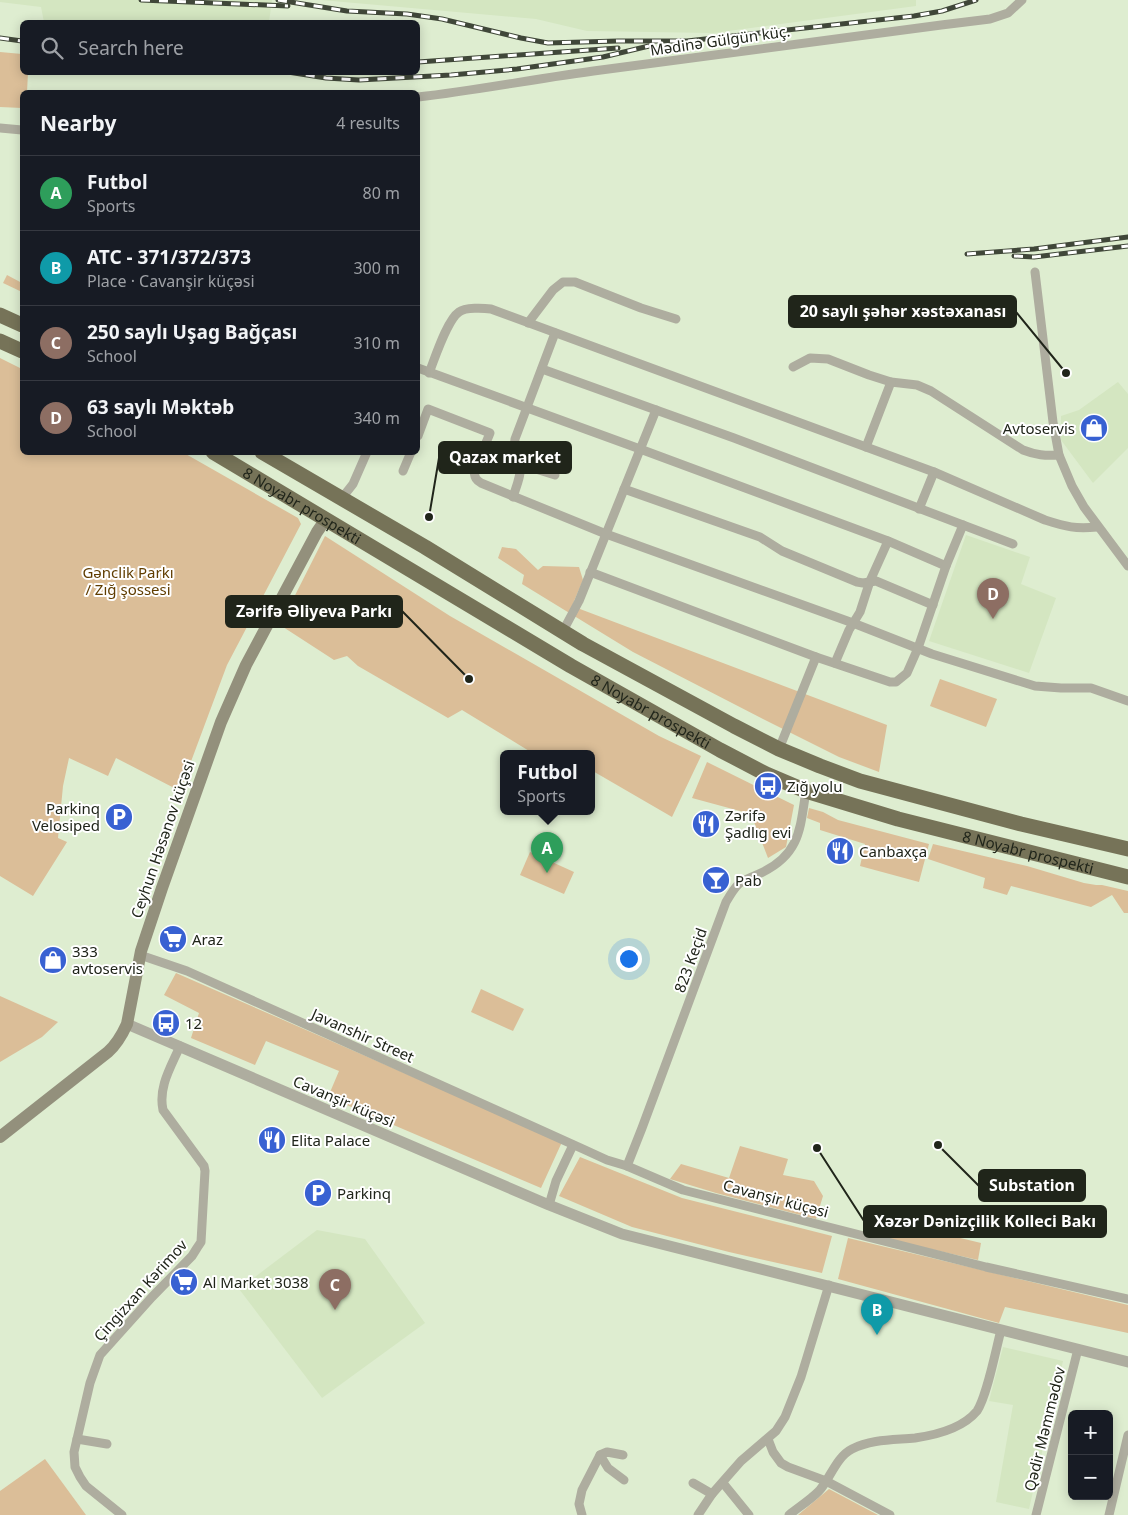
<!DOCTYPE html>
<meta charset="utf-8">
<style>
:root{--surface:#171b24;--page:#20242c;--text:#f1f3f6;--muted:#9ea1a6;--line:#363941;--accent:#0f766e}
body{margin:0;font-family:"Noto Sans",sans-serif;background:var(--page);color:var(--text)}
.controls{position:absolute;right:15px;bottom:15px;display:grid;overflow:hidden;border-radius:8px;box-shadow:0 2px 12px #0003}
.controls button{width:45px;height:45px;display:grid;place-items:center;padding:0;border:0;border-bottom:1px solid var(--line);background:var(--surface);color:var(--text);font:25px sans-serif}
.you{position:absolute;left:628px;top:958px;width:18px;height:18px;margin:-12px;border:4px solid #fff;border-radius:50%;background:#1a73e8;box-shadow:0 0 0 8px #1a73e833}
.badge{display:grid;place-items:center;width:32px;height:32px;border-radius:50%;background:var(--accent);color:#fff;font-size:16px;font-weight:700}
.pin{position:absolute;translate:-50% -41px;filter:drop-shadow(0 1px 2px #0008)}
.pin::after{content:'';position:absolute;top:26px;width:18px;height:15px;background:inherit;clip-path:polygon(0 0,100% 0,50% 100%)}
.popup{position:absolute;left:500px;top:750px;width:95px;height:65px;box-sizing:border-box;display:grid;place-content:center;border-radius:8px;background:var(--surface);filter:drop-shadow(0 1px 4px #0005);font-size:16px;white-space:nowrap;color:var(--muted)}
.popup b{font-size:19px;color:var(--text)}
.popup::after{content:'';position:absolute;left:50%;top:100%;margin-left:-10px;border:10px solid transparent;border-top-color:var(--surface)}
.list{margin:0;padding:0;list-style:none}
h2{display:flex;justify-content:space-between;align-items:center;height:65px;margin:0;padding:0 20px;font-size:21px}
h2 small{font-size:16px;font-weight:400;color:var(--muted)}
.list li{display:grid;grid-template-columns:32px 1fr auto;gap:15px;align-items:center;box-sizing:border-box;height:75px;padding:0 20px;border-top:1px solid var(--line)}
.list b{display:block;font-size:19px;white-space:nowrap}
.list p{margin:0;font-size:16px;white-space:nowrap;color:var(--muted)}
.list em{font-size:16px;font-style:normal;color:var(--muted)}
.icon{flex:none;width:28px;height:28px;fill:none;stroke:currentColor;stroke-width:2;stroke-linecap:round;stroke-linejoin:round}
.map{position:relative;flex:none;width:1128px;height:1515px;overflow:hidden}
.search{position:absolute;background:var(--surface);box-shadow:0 2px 12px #0003;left:20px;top:20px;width:400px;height:55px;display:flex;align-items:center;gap:12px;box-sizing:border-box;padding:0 18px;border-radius:8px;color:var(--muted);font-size:19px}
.panel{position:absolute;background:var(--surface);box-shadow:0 2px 12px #0003;left:20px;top:90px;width:400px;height:365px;border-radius:8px}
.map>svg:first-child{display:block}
</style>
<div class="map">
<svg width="1128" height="1515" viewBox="0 0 1128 1515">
<rect width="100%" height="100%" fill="#deedd0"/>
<g fill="#d4e6c1">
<polygon points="0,0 272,0 269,22 44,22 41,7 0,2"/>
<polygon points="321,0 916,0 916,6 713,33 587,31 536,19"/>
<polygon points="1118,382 1128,394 1128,448 1093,483 1061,440 1061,416 1079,410"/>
<polygon points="966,535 1030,557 1021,584 1056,598 1029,673 929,641"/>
<polygon points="317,1230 365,1239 425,1323 322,1398 239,1289"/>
<polygon points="1003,1347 1063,1361 1029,1509 996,1502 1013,1405 989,1401"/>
</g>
<g fill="#dbbe98">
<polygon points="0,52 22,54 22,72 28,73 27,92 22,92 22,108 0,107"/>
<polygon points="7,275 22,283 22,292 3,283"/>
<polygon points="0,358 22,369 22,452 184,453 298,518 301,524 227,665 180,791 116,758 108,776 69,758 63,786 58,838 67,842 33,896 0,876"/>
<polygon points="325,536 450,616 659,736 701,756 672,817 591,770 591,754 534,754 462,710 448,718 358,666 347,656 334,660 280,625"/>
<polygon points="502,547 516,549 538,570 543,566 579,567 583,580 572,606 887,725 879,772 839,757 769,722 633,652 522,584 524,575 498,558"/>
<polygon points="940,679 997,699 986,727 930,706"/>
<polygon points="707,762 794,805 786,847 768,858 751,814 692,798"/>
<polygon points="809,808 823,812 838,820 929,844 919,882 860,866 865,844 820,830 820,823 807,818"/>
<polygon points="933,844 1027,866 1084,883 1096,885 1102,885 1128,891 1128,913 1124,913 1112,895 1091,907 1011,886 1007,895 983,888 985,878 928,859"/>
<polygon points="530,852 574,872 564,894 520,875"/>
<polygon points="176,973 562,1142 541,1188 328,1097 339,1071 266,1041 255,1065 191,1038 199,1013 164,995"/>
<polygon points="481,989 524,1009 513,1031 471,1012"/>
<polygon points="0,996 58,1022 42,1037 0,1062"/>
<polygon points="740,1146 788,1159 783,1175 814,1181 823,1196 816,1219 716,1193 670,1179 681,1164 729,1178"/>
<polygon points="580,1157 682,1198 832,1236 822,1273 729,1252 632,1227 559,1196"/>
<polygon points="890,1221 981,1243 978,1260 883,1238"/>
<polygon points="848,1238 1128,1305 1128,1333 1005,1307 999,1323 838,1279"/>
<polygon points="45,1459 86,1515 0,1515 0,1491"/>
<polygon points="829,1489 878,1515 798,1515"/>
</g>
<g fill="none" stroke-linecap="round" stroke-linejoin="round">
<g stroke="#aead9f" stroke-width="9">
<path d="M418 97C479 90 539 78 601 70 730 52 860 35 990 19L1008 13 1022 0"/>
<polyline points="0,128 22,130"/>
<polyline points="1035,272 1053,422 1059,455 1072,486 1084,507 1128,566"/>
<polyline points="528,323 553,290 563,282 575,282 641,308 676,319"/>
<path d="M793 367 810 358 828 359 869 375 891 382 917 385 931 391 1023 450C1036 455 1045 456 1059 455"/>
<polyline points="418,368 640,449 888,541 946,566"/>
<polyline points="542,369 734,438 1013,544"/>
<path d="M429 373C435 358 447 320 459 312 465 307 484 308 491 309L934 472 1045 520C1067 527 1075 529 1097 527"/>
<path d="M418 436 428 409 490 433 474 472C475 478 476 480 481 483L606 534 853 623 932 654 1035 686 1061 688H1091L1128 701"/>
<polyline points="866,447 891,382"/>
<polyline points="520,464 555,475"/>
<polyline points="403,471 411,452"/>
<polyline points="624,489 760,537 782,551 857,582 863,583 876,581 933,605"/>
<path d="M513 497C516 487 522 474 520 464 517 452 513 452 515 439L555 333"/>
<polyline points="342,498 353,484 367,452"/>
<polyline points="919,509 934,472"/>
<polyline points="590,572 816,657 890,682 896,682 907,673 918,648 946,566 963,525"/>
<polyline points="563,631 579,601 656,410"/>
<polyline points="835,663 849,630 860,612 870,581 888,541"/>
<polyline points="779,749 816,657"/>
<polyline points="140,955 187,971 583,1149 607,1160 627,1166 683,1190 986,1267 1128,1299"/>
<path d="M627 1166 642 1128 726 902C740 878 740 883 763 872 801 853 800 827 806 791"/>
<polyline points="549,1205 556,1181 573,1145"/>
<polyline points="77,1439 107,1444"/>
<polyline points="768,1439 773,1452 781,1463 788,1467 826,1481 890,1515"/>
<polyline points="600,1455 608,1468 624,1480"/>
<polyline points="693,1483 712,1494 741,1461 776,1431 785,1417 801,1377 829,1285"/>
<polyline points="723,1483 749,1515"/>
<path d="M122 1515 86 1486 80 1477 75 1467 74 1452 90 1383 100 1355 152 1297 192 1256 197 1248 201 1242 205 1171 204 1166 163 1110C158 1087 171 1067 180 1046"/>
<polyline points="582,1515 579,1504 582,1490 600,1455 607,1452 623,1455"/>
<polyline points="698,1515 712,1494"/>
<path d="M789 1515C799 1507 810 1500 819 1491 830 1479 836 1457 852 1449 871 1439 894 1440 915 1438 936 1435 963 1428 977 1411 987 1396 996 1349 1001 1330"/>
<polyline points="1036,1515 1078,1349"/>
<polyline points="1109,1515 1128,1435"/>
</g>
<polyline stroke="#aead9f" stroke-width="11" points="127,1024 549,1205 622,1234 1128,1362"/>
<path stroke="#93907c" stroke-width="12" d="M0 1137 108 1052C117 1044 122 1035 127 1024L141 951 162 888 221 722 246 665 317 532 326 519"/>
<g stroke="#767358" stroke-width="15">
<polyline points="0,315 22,325"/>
<polyline points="0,341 22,351"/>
<path id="s1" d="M213 452 571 666 720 750 766 774 806 791 898 819 1128 877"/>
<polyline points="262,452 425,547 583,644 734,726 779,749 820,766 860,781 1021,824 1128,849"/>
</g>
<defs>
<g id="rail">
<polyline points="141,0 288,6"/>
<polyline points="278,0 347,11 407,14 442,19 521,38 548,43 618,41 687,41 914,16 942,11 976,0"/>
<polyline points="0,38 22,41"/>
<polyline points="418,62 618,48"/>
<polyline points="288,72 326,78 359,80 451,75 517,69 603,57 649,46"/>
<polyline points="967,254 1034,249 1128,237"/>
<polyline points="1014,256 1034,257 1128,246"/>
</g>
</defs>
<use href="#rail" stroke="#404739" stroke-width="5"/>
<use href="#rail" stroke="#fff" stroke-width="3" stroke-dasharray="9" stroke-linecap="butt"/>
</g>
<defs>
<symbol id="shop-disc" viewBox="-11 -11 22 22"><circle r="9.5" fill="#3861d2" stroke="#fff"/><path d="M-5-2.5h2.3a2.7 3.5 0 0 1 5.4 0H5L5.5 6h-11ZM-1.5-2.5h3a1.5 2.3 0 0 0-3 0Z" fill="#fff"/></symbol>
<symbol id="bus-disc" viewBox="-11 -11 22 22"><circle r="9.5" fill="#3861d2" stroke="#fff"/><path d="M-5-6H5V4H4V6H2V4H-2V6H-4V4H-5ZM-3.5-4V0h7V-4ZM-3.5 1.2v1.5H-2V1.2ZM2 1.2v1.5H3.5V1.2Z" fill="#fff"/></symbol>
<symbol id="parking-disc" viewBox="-11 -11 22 22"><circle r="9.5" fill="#3861d2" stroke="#fff"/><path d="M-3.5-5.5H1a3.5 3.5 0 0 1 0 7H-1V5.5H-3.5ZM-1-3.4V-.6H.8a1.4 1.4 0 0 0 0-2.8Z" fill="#fff"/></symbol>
<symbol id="restaurant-disc" viewBox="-11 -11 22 22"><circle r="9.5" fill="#3861d2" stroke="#fff"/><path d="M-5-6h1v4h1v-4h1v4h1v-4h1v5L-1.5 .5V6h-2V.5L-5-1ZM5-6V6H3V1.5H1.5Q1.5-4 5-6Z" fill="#fff"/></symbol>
<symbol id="bar-disc" viewBox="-11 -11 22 22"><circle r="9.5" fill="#3861d2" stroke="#fff"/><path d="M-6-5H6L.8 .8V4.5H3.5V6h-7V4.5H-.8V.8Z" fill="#fff"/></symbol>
<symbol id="supermarket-disc" viewBox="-11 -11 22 22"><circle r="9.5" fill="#3861d2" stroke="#fff"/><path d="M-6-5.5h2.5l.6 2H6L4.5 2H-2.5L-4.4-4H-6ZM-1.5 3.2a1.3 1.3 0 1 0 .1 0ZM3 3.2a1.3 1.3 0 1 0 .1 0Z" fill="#fff"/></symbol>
</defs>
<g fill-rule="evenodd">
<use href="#shop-disc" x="1078" y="412" width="32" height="32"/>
<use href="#bus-disc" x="752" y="770" width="32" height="32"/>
<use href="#parking-disc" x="103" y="801" width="32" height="32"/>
<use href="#restaurant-disc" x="690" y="808" width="32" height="32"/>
<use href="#restaurant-disc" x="824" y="835" width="32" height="32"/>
<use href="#bar-disc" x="700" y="864" width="32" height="32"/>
<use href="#supermarket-disc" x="157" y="923" width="32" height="32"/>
<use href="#shop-disc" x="37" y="944" width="32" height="32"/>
<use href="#bus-disc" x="150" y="1007" width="32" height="32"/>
<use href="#restaurant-disc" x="256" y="1124" width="32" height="32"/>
<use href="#parking-disc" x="302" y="1177" width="32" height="32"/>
<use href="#supermarket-disc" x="168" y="1266" width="32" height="32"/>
</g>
<g text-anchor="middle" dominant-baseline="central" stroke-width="4" stroke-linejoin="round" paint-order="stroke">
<g font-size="15" fill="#20251a" stroke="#fff">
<text transform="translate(720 40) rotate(-8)">Mədinə Gülgün küç.</text>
<text stroke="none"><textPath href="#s1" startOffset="104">8 Noyabr prospekti</textPath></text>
<text stroke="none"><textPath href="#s1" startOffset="509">8 Noyabr prospekti</textPath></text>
<text transform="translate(162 839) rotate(-71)">Ceyhun Həsənov küçəsi</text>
<text stroke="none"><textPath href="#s1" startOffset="914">8 Noyabr prospekti</textPath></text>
<text transform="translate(690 960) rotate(-70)">823 Keçid</text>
<text transform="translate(363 1035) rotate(24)">Javanshir Street</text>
<text transform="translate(344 1101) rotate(23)">Cavanşir küçəsi</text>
<text transform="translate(776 1198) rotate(15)">Cavanşir küçəsi</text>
<text transform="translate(140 1290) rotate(-48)">Çingizxan Kərimov</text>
<text transform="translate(1044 1429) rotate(-76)">Qədir Məmmədov</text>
</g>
<g font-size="15" fill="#20251a" stroke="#fff" text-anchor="start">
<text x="1075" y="428" text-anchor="end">Avtoservis</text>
<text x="787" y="786">Zığ yolu</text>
<text x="100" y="808" text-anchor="end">Parkinq<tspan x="100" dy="17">Velosiped</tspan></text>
<text x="725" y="815">Zərifə<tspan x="725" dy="17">Şadlıg evi</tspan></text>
<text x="859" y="851">Canbaxça</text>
<text x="735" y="880">Pab</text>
<text x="192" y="939">Araz</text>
<text x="72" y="951">333<tspan x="72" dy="17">avtoservis</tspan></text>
<text x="185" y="1023">12</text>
<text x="291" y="1140">Elita Palace</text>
<text x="337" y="1193">Parkinq</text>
<text x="203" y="1282">Al Market 3038</text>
</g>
<g font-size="15" fill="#603d00" stroke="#fff">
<text x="128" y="572">Gənclik Parkı<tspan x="128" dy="17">/ Zığ şossesi</tspan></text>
</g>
</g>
<path fill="none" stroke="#20251a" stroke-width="2" d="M1066 373L1016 312M429 517L439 458M469 679L402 611M938 1145L979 1186M817 1148L864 1221"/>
<g fill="#20251a" stroke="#fff" stroke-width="2">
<circle cx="1066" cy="373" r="5"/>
<circle cx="429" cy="517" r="5"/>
<circle cx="469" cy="679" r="5"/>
<circle cx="938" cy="1145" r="5"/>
<circle cx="817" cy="1148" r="5"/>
</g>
<g fill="#20251a" stroke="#20251a" stroke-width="2">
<rect x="789" y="296" width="227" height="31" rx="5"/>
<rect x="439" y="442" width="132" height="31" rx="5"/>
<rect x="226" y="596" width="176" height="31" rx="5"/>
<rect x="979" y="1170" width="106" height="31" rx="5"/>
<rect x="864" y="1206" width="242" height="31" rx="5"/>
</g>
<g font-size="16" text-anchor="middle" font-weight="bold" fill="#fff">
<text x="903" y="317">20 saylı şəhər xəstəxanası</text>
<text x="505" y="463">Qazax market</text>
<text x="314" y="617">Zərifə Əliyeva Parkı</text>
<text x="1032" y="1191">Substation</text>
<text x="985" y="1227">Xəzər Dənizçilik Kolleci Bakı</text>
</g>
</svg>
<div class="controls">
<button>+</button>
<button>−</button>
</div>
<div class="you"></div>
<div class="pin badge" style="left:547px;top:873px;background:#2e9e5b">A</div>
<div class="popup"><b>Futbol</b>Sports</div>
<div class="pin badge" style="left:877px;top:1335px;background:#0f9aa8">B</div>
<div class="pin badge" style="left:335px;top:1310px;background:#8d6e63">C</div>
<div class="pin badge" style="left:993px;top:619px;background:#8d6e63">D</div>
<div class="search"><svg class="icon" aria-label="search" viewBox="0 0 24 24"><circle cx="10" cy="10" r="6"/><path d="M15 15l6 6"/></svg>Search here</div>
<section class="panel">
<h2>Nearby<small>4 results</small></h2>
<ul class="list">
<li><span class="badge" style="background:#2e9e5b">A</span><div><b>Futbol</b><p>Sports</p></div><em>80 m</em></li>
<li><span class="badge" style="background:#0f9aa8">B</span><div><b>ATC - 371/372/373</b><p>Place · Cavanşir küçəsi</p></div><em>300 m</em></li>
<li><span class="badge" style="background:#8d6e63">C</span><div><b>250 saylı Uşag Bağçası</b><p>School</p></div><em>310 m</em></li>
<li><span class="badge" style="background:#8d6e63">D</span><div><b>63 saylı Məktəb</b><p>School</p></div><em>340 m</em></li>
</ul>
</section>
</div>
